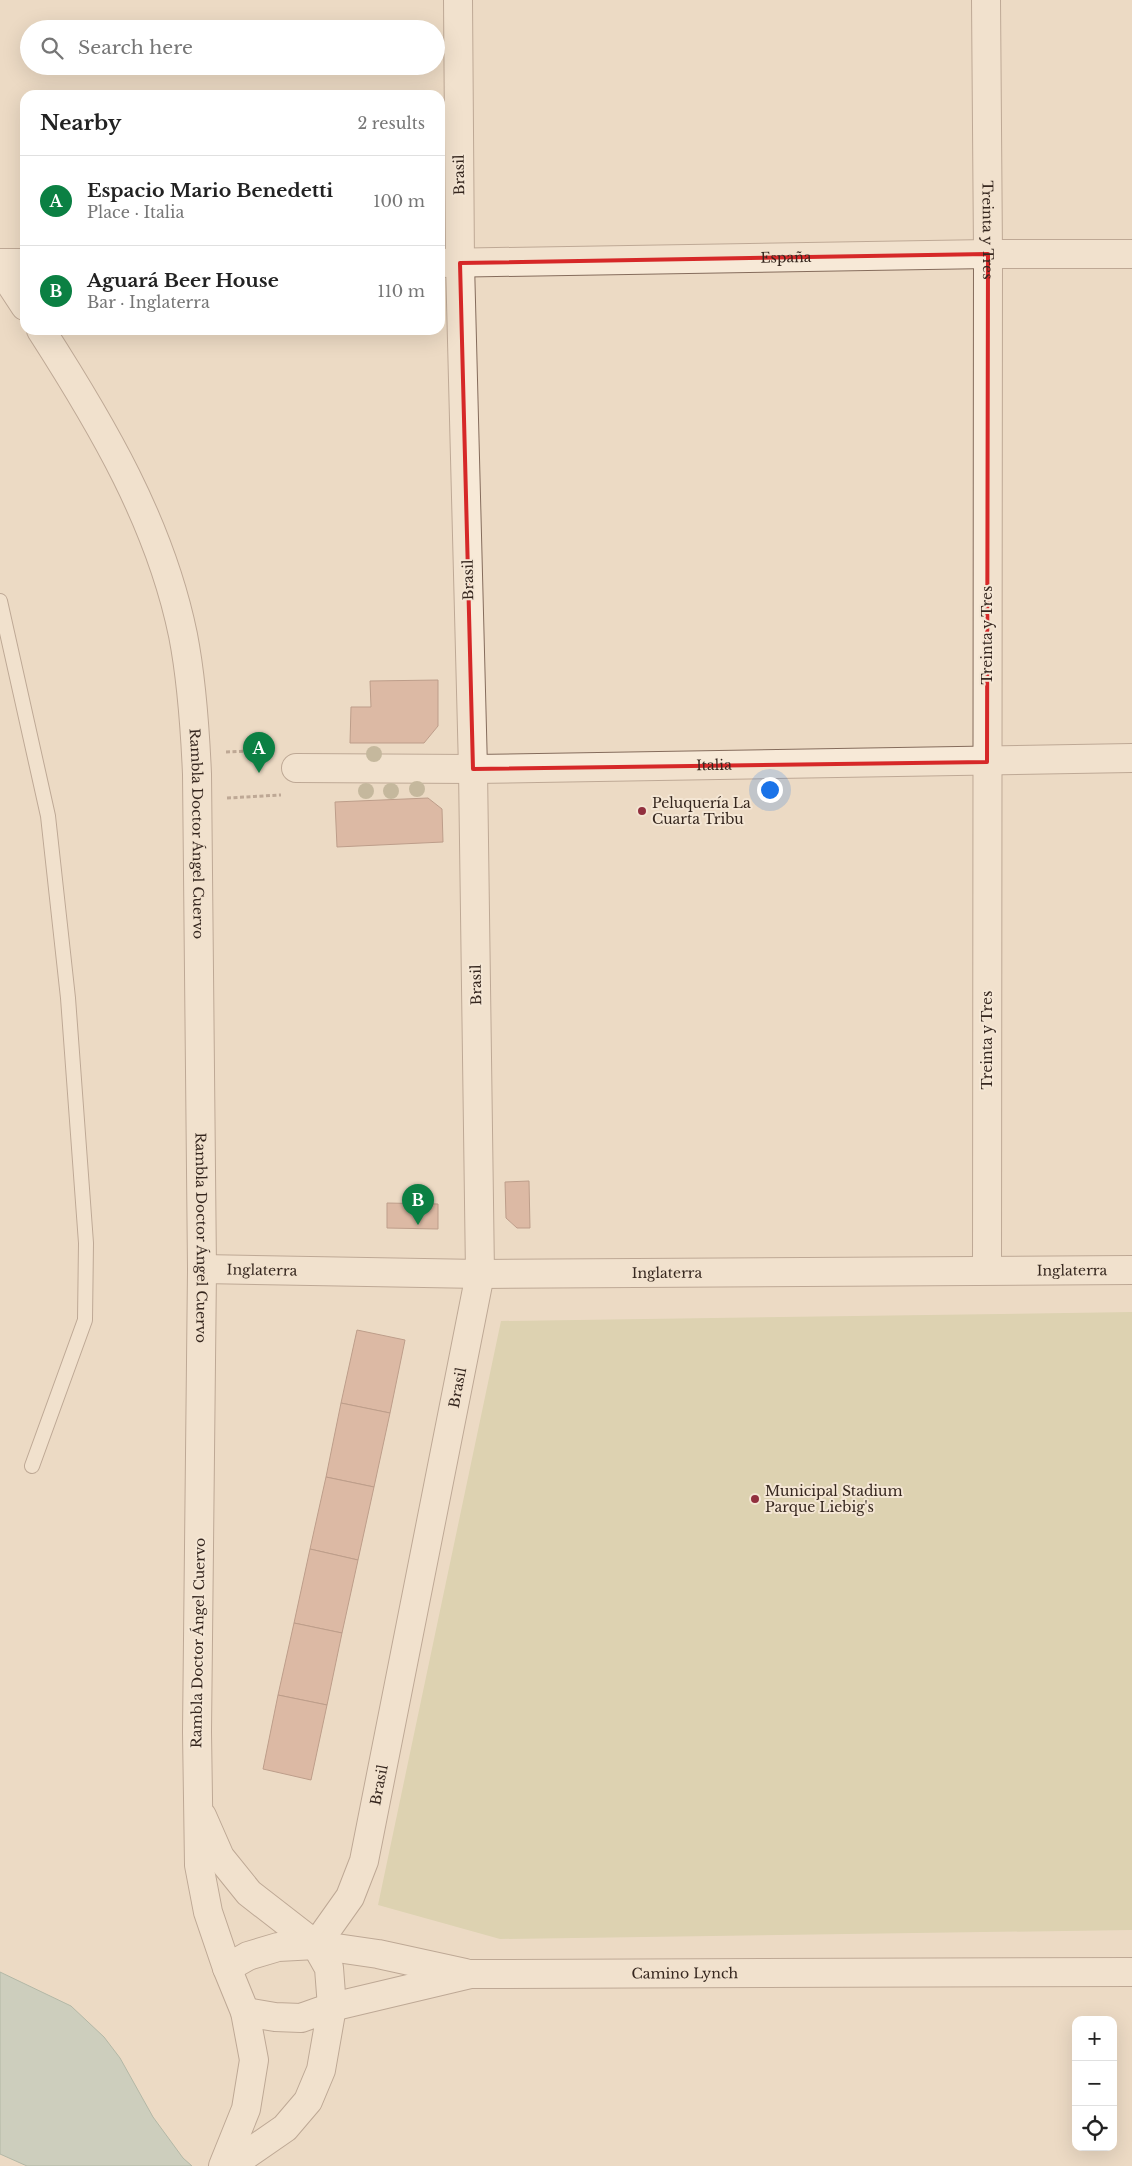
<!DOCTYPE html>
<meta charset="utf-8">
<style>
:root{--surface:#fff;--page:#f2f2f2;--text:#222;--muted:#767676;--line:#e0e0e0;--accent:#0b8043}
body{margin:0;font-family:"Libre Baskerville",serif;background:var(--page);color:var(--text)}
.controls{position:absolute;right:15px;bottom:15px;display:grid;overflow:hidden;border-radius:10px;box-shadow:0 5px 20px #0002}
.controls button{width:45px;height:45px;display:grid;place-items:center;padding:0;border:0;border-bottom:1px solid var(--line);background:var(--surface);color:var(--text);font:25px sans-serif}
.you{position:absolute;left:769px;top:789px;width:18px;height:18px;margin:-12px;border:4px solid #fff;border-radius:50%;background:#1a73e8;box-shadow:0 0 0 8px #1a73e833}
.badge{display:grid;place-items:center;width:32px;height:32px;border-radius:50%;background:var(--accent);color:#fff;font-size:16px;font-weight:700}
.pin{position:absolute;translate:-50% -41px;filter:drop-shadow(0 1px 2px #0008)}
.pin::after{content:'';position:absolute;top:26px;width:18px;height:15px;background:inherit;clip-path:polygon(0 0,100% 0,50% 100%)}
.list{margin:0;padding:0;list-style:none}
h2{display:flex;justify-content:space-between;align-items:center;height:65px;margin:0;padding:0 20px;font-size:21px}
h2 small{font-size:16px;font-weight:400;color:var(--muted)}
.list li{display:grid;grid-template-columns:32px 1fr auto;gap:15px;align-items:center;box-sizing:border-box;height:90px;padding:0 20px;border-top:1px solid var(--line)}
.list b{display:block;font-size:19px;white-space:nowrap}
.list p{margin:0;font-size:16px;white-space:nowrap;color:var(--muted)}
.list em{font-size:16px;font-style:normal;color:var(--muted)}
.icon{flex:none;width:28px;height:28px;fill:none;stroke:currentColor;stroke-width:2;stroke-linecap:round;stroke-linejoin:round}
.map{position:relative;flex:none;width:1132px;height:2166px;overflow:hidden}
.search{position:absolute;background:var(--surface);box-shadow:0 5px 20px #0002;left:20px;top:20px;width:425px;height:55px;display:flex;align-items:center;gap:12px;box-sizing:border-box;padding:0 18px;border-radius:28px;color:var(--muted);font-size:19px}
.panel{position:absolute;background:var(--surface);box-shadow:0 5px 20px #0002;left:20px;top:90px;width:425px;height:245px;border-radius:15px}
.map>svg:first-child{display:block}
</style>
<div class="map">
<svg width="1132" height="2166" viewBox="0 0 1132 2166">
<rect width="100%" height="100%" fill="#ecdac4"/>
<polygon fill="#c9c899" points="1132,1312 1132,1930 500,1939 378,1905 501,1321"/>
<polygon fill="#a6bfb4" stroke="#6d8d80" points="0,1972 71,2006 104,2037 120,2058 153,2117 183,2158 192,2166 27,2166 0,2154"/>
<g fill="#c8917c" stroke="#835343">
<polygon points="438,680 438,726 424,743 350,743 351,707 371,707 370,681"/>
<polygon points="428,798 442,809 443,842 337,847 335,802"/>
<polygon points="529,1181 530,1228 517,1228 506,1218 505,1182"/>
<polygon points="387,1203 438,1204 438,1229 387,1228"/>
<polygon points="357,1330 405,1340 390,1413 341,1403"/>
<polygon points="341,1403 390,1413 374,1487 326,1477"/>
<polygon points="326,1477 374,1487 358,1560 310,1549"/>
<polygon points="310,1549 358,1560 342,1633 294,1623"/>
<polygon points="294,1623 342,1633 327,1705 278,1695"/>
<polygon points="278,1695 327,1705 311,1780 263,1769"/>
</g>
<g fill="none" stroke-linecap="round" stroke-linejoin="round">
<defs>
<polyline id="service" points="0,601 48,816 68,998 86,1243 85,1320 32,1466"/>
<g id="minor">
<path id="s1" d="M986 0 988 254 987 1270"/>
<polyline points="0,263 25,263"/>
<path id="s2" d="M440 263 988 254H1132"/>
<path id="s3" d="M296 768 473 769 1132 758"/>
<path id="s4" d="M202 1269 480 1274 1132 1270"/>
<path id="s5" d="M316 1945 350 1897 364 1861 480 1274 473 769 460 263 458 0"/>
</g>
<g id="tertiary">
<polyline points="0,268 25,306"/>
<path id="s6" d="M41 330C102 425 160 523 183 635 192 681 195 728 197 774L202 1269 197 1732 199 1865 208 1912 227 1968 245 2012 254 2060 246 2109 223 2166"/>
<polyline points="202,1816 220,1857 249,1893 316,1945 329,1968 332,2007 321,2070 308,2101 285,2128 230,2166"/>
<polyline points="227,1968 248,1956 278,1947 316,1945 378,1954 465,1973"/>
<path id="s7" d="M245 2012 275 2017 301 2018 332 2007 471 1974 1132 1972"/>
</g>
</defs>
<use href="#service" stroke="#856c5c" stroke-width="16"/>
<use href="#minor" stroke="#856c5c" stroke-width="30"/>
<use href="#tertiary" stroke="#856c5c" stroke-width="30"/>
<g stroke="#856c5c" stroke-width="3" stroke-dasharray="4 2.5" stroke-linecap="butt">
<polyline points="226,752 270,750"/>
<polyline points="227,798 281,795"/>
</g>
<use href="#service" stroke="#f7e9d7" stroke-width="14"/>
<use href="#minor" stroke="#f7e9d7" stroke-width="28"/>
<use href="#tertiary" stroke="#f7e9d7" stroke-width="28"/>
</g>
<g fill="#958f6e">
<circle cx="374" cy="754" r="8"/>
<circle cx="417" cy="789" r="8"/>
<circle cx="366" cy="791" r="8"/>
<circle cx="391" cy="791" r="8"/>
</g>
<path d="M0 0H1132V2166H0ZM988 254 987 762 473 769 460 263Z" fill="#ecdac4" fill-opacity=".55" fill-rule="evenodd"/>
<path fill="none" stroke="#d62828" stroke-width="4" stroke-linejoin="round" d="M988 254 987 762 473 769 460 263Z"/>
<g fill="#912f3e" stroke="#f4e6d4" stroke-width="2">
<circle cx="642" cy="811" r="5"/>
<circle cx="755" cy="1499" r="5"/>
</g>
<g text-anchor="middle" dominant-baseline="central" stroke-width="4" stroke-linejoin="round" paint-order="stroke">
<g font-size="14" fill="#36271f" stroke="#f4e6d4">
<text transform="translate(459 175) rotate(-91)">Brasil</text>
<text stroke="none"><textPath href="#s1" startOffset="230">Treinta y Tres</textPath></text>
<text stroke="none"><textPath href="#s2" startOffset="346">España</textPath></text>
<text transform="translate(468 580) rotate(-91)">Brasil</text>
<text transform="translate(987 635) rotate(-90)">Treinta y Tres</text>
<text stroke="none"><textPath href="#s3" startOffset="418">Italia</textPath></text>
<text stroke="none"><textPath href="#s6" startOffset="538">Rambla Doctor Ángel Cuervo</textPath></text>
<text transform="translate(476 985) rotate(-91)">Brasil</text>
<text transform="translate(987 1040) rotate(-90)">Treinta y Tres</text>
<text stroke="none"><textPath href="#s6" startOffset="942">Rambla Doctor Ángel Cuervo</textPath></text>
<text stroke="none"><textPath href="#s4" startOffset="60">Inglaterra</textPath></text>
<text stroke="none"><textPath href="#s4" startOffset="870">Inglaterra</textPath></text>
<text stroke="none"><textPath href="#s4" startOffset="465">Inglaterra</textPath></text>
<text stroke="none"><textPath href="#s5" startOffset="580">Brasil</textPath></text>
<text transform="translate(198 1643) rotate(-89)">Rambla Doctor Ángel Cuervo</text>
<text stroke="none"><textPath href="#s5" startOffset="175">Brasil</textPath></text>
<text stroke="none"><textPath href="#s7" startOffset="446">Camino Lynch</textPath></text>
</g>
<g font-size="14" fill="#36271f" stroke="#f4e6d4" text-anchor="start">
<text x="652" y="803">Peluquería La<tspan x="652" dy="16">Cuarta Tribu</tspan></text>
<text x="765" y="1491">Municipal Stadium<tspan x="765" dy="16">Parque Liebig's</tspan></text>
</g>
</g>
</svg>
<div class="controls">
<button>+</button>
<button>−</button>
<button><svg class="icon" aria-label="locate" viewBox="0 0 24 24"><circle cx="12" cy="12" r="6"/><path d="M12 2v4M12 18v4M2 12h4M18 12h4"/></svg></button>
</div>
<div class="you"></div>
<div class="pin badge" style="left:259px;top:773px">A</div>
<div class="pin badge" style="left:418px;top:1225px">B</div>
<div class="search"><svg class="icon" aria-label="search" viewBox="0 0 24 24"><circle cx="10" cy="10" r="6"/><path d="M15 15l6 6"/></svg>Search here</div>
<section class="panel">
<h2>Nearby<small>2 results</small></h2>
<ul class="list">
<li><span class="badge">A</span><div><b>Espacio Mario Benedetti</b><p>Place · Italia</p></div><em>100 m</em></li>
<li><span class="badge">B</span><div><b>Aguará Beer House</b><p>Bar · Inglaterra</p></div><em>110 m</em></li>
</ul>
</section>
</div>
